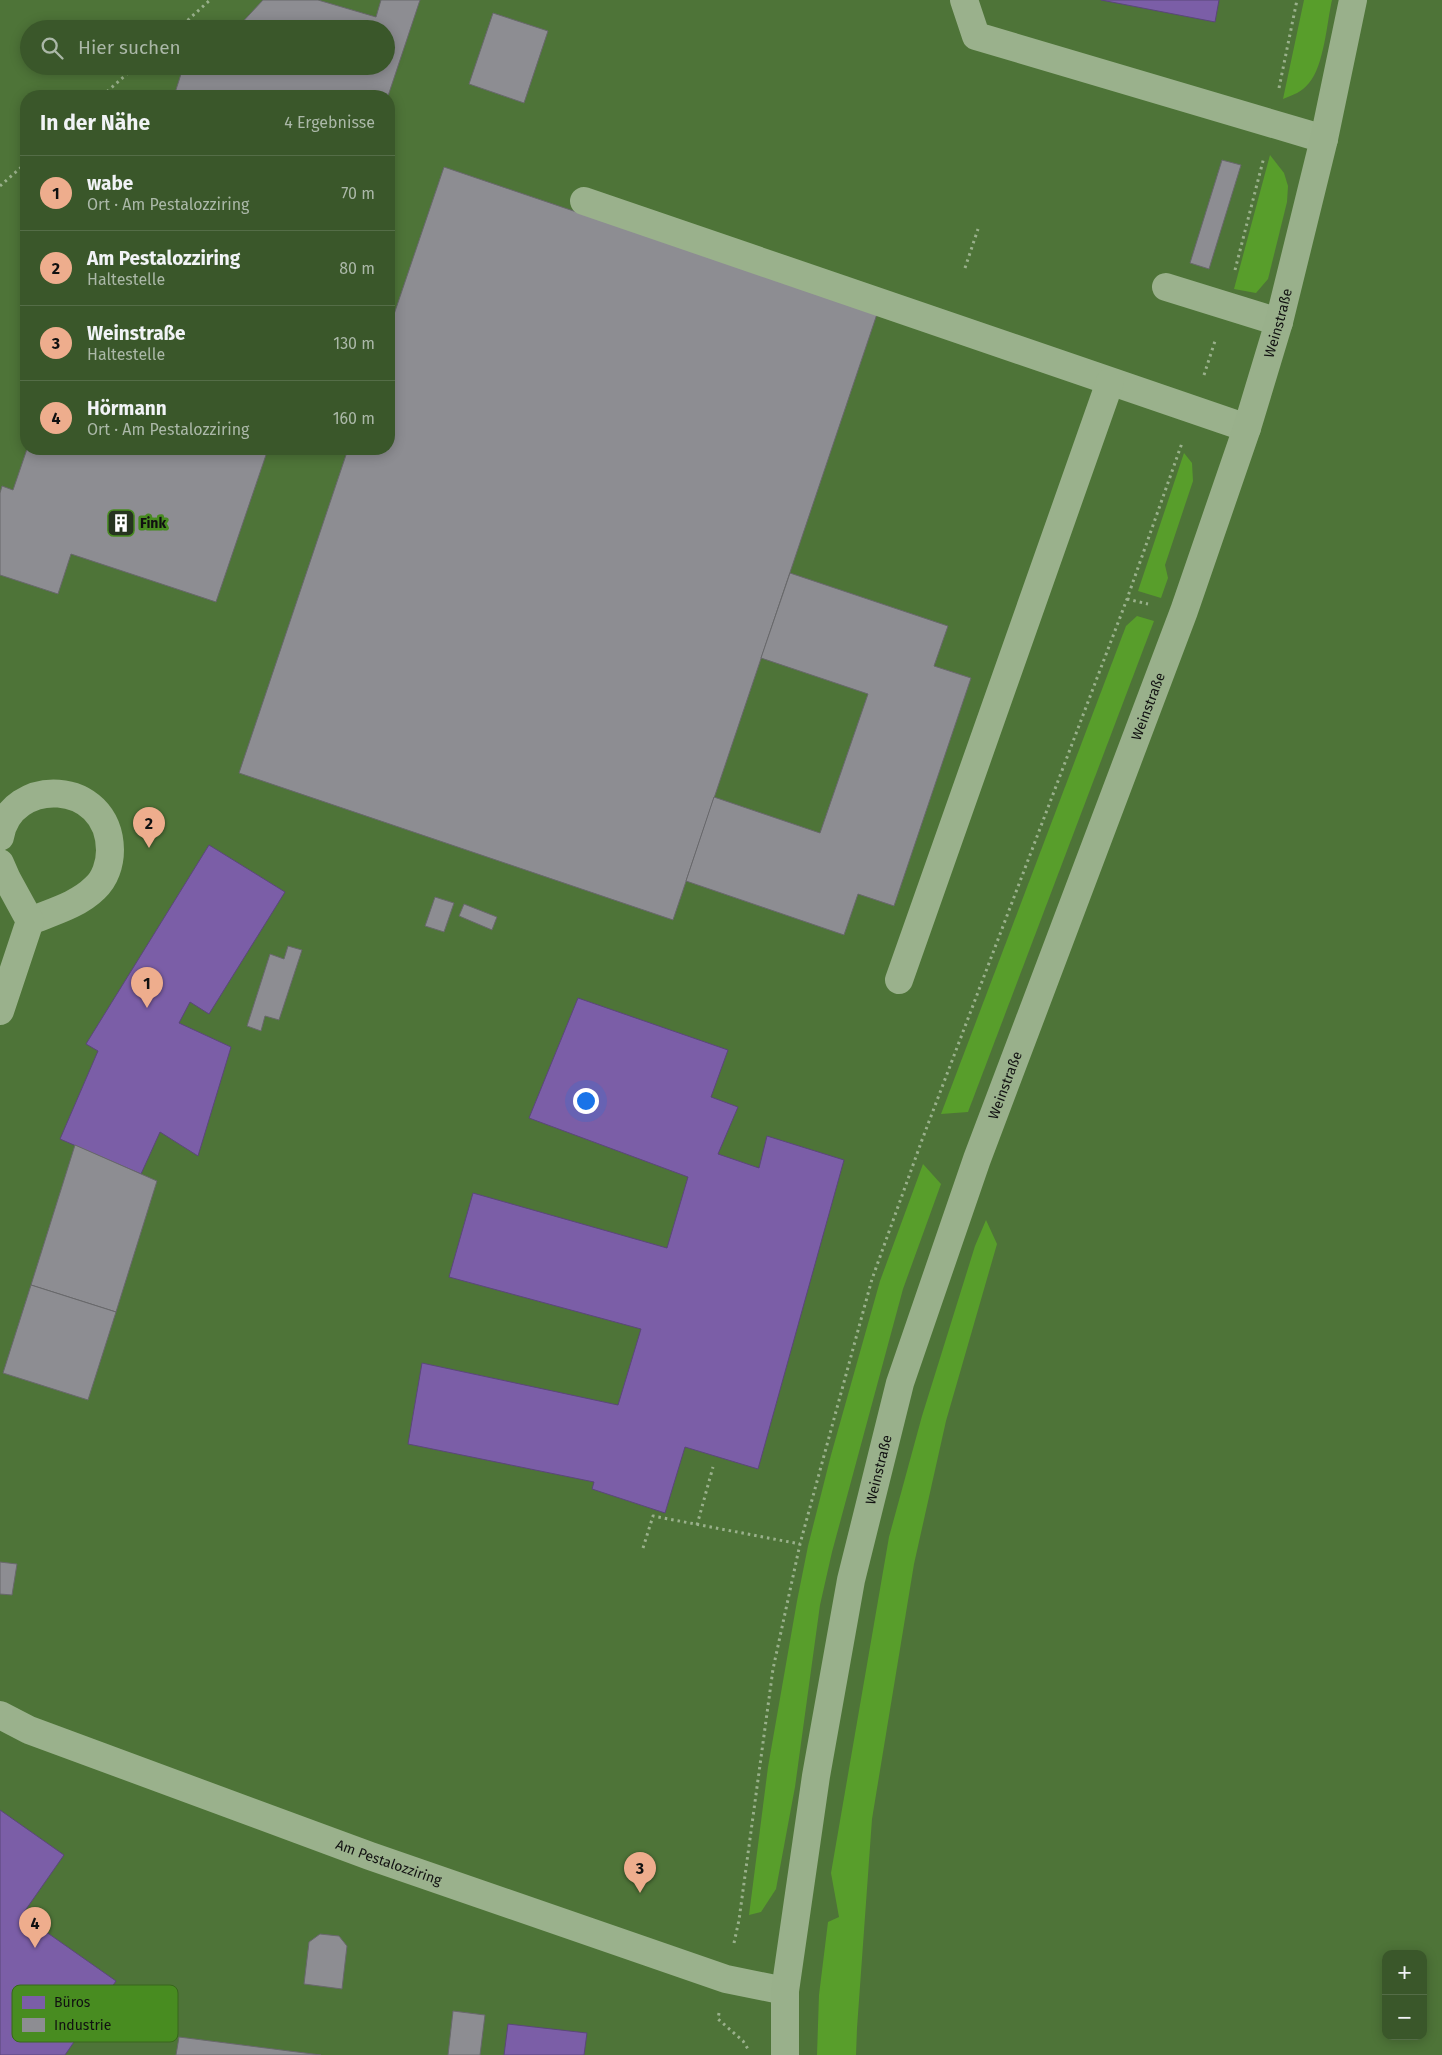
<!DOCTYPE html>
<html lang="de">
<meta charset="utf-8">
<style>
:root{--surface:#3a572a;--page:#456036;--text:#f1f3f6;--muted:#abb8a8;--line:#546d47;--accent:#eead8d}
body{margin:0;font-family:"Fira Sans",sans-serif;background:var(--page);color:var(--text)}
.controls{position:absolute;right:15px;bottom:15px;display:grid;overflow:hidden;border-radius:10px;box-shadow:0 2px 12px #0003}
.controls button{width:45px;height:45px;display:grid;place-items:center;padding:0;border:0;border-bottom:1px solid var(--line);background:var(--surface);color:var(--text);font:25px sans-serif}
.you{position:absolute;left:585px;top:1100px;width:18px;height:18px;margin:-12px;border:4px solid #fff;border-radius:50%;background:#1a73e8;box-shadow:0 0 0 8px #1a73e833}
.badge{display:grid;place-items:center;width:32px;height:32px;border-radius:50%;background:var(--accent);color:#111;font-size:16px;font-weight:700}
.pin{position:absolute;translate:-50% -41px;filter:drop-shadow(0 1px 2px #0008)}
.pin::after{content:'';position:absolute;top:26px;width:18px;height:15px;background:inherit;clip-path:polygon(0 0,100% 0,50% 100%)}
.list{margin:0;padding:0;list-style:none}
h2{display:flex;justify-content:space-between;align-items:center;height:65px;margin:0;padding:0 20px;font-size:21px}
h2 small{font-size:16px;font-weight:400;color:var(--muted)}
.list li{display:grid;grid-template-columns:32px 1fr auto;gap:15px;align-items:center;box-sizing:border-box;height:75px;padding:0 20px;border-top:1px solid var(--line)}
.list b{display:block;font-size:19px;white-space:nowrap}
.list p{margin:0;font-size:16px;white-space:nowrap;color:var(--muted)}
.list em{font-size:16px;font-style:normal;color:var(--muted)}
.icon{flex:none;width:28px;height:28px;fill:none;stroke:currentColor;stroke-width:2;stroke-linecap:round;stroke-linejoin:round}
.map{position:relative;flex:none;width:1442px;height:2055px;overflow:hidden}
.search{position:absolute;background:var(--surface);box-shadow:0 2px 12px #0003;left:20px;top:20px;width:375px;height:55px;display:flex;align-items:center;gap:12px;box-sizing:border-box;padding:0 18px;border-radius:28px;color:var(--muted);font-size:19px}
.panel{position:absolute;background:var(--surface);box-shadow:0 2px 12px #0003;left:20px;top:90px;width:375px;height:365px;border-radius:20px}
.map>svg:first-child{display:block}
</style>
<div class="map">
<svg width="1442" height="2055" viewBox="0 0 1442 2055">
<rect width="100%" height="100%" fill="#4e7438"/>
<g fill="#589e2b">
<path d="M1304 0H1332C1327 22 1324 66 1309 83 1302 92 1293 95 1283 99Z"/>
<polygon points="1270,155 1284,173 1288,186 1287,202 1268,279 1256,293 1234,289"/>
<polygon points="1184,453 1192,463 1193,481 1165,565 1168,578 1161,598 1138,591"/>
<polygon points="1137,616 1154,621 968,1112 941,1114 1126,626"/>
<polygon points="923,1164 941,1184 903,1289 832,1552 820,1605 795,1787 776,1889 761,1912 749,1915 768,1767 797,1601 808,1546 831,1455 880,1281"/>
<polygon points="986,1220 997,1244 946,1421 914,1564 872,1819 857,2028 856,2055 817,2055 819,1995 828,1922 839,1917 831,1873 889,1537 922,1416 975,1246"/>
</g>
<g fill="#7b5ea7" stroke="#5b477a">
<polygon points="1101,0 1219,0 1215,22"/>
<polygon points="209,845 285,892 209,1014 190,1002 179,1023 231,1047 198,1156 160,1132 141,1174 60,1139 98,1051 86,1044"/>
<polygon points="578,998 728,1050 711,1097 738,1107 718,1154 759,1168 767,1136 844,1160 758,1469 685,1447 665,1513 592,1489 594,1482 408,1444 422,1363 618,1405 641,1329 449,1277 473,1193 667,1248 688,1177 529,1118"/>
<polygon points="0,1810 64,1855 22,1915 116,1981 65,2055 0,2055"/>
<polygon points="508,2024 587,2033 584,2055 504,2055"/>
</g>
<g fill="#8d8d92" stroke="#68686b">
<polygon points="263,0 318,0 376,17 381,0 420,0 388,96 174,96 181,74 195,72 201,66 386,66 386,29 236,29"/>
<polygon points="493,13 548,31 524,103 469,84"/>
<polygon points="1222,160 1241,165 1209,269 1190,263"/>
<polygon points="444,167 877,314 673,920 239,773 348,449 389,449 389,329"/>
<polygon points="27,449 268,449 216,602 71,554 58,594 0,575 0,493 2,486 13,490"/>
<polygon points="790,573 948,626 934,666 971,678 894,906 858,894 844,935 686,881 714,797 820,833 868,694 761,658"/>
<polygon points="435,897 454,903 444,932 425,926"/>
<polygon points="464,904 497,917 492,930 459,916"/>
<polygon points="288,946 302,950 279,1020 265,1016 261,1031 247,1026 270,954 284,959"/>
<polygon points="75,1145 157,1181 116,1312 31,1285"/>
<polygon points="31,1285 116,1312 88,1400 3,1373"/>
<polygon points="0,1562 17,1564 12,1595 0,1594"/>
<polygon points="320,1934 339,1936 347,1946 342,1989 304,1984 309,1942"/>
<polygon points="453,2011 485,2015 480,2055 448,2055"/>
<polygon points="179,2037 321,2055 176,2055"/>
</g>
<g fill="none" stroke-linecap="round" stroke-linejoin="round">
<g stroke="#9ab18c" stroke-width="3" stroke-dasharray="2.5 4" stroke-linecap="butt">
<polyline points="178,29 210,0"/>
<polyline points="1279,88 1297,0"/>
<polyline points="102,96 136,66"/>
<polyline points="0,186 26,163"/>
<polyline points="965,268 978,229"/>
<polyline points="1235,270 1264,157"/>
<polyline points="1204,375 1215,341"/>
<polyline points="1127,599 1148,604"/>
<polyline points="697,1525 713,1467"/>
<polyline points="643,1548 653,1516 800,1544"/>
<polyline points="734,1943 739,1920 773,1669 800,1544 872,1279 922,1140 1127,599 1182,443"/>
<polyline points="719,2013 718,2019 743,2041 748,2049"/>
</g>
<g stroke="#9ab18c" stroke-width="28">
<polyline points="964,0 976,36 1324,139"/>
<polyline points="584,201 1247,428"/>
<polyline points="1166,287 1279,322"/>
<path d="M0 837C10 776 109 778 110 850 110 864 105 879 95 888 78 905 52 912 30 921"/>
<polyline points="0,863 7,879 30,921 0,1011"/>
<polyline points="899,980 1110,382"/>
<path id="s1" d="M0 1715 29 1730 370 1856 726 1979 785 1991"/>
</g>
<path stroke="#99b08b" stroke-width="28" id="s2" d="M785 2055V1991L816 1776 851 1580 900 1383 977 1159 1184 611 1247 428 1279 322 1324 139 1353 0"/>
</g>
<defs>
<symbol id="building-square" viewBox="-11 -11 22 22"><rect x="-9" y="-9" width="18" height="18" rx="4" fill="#26341f" stroke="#488c20"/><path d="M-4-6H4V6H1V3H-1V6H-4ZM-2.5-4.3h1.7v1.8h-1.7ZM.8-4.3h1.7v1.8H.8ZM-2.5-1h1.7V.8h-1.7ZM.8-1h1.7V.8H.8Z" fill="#fff"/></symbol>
</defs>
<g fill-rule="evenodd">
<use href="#building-square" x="105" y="507" width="32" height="32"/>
</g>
<g text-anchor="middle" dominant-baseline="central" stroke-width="5" stroke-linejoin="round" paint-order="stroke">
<g font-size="14" fill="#111" stroke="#488c20">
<text stroke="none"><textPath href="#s2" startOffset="1809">Weinstraße</textPath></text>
<text stroke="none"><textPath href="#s2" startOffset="1404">Weinstraße</textPath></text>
<text stroke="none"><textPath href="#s2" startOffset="999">Weinstraße</textPath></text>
<text stroke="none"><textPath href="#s2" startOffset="594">Weinstraße</textPath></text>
<text stroke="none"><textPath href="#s1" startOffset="416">Am Pestalozziring</textPath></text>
</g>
<g font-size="14" font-weight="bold" fill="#111" stroke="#488c20" text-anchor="start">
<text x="140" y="523">Fink</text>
</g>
</g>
<rect x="12" y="1985" width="166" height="57" rx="8" fill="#488c20" stroke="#38671c" stroke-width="1"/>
<rect x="22" y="1996" width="23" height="13" fill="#7b5ea7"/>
<rect x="22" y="2018" width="23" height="14" fill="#8d8d92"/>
<g font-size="14" fill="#111">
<text x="54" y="2007">Büros</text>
<text x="54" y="2030">Industrie</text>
</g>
</svg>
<div class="controls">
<button>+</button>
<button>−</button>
</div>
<div class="you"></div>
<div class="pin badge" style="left:147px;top:1008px">1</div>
<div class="pin badge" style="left:149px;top:848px">2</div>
<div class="pin badge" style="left:640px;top:1893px">3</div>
<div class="pin badge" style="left:35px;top:1948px">4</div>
<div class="search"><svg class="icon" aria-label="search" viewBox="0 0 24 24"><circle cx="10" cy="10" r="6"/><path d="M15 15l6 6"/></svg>Hier suchen</div>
<section class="panel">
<h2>In der Nähe<small>4 Ergebnisse</small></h2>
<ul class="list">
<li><span class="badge">1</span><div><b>wabe</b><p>Ort · Am Pestalozziring</p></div><em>70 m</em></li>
<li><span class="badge">2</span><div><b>Am Pestalozziring</b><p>Haltestelle</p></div><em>80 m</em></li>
<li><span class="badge">3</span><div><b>Weinstraße</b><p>Haltestelle</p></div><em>130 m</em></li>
<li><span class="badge">4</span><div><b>Hörmann</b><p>Ort · Am Pestalozziring</p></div><em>160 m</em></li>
</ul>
</section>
</div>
